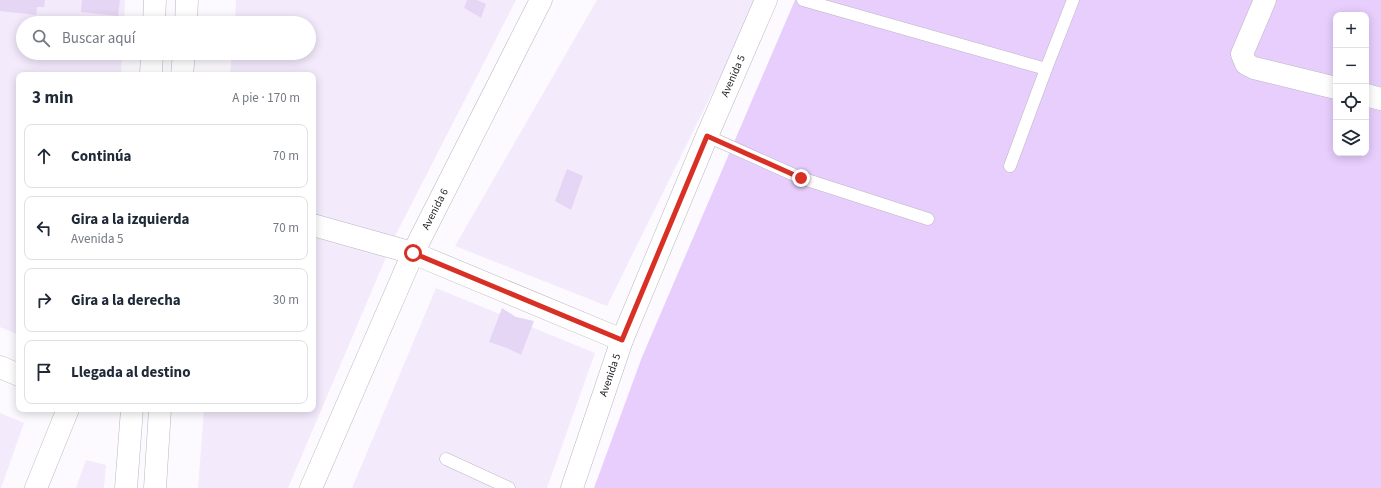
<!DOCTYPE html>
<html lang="es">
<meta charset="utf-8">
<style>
:root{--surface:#fff;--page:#f6f6f7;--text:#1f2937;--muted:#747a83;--line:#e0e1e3}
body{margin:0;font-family:"Source Sans 3",sans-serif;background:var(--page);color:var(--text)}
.controls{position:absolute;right:12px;top:12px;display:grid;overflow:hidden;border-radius:8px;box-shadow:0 2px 10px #0003}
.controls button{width:36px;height:36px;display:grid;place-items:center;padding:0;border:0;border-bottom:1px solid var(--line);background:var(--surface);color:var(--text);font:20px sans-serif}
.stop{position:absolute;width:12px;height:12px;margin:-9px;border:3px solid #d93025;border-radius:50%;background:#fff}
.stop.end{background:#d93025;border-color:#fff;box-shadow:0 1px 4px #0008}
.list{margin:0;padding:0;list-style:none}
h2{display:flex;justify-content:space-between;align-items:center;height:52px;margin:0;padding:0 16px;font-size:17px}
h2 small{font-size:13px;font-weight:400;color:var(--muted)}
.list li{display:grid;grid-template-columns:26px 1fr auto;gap:12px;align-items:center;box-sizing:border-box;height:64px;margin:0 8px 8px;padding:0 8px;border:1px solid var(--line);border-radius:8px}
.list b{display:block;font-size:15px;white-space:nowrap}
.list p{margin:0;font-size:13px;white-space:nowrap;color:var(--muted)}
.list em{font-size:13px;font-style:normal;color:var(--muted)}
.icon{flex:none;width:22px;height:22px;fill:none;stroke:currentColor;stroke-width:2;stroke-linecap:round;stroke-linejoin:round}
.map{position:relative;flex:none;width:1381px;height:488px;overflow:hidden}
.search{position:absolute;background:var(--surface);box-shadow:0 2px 10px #0003;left:16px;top:16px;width:300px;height:44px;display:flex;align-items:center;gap:10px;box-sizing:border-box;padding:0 14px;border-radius:22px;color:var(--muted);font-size:15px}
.panel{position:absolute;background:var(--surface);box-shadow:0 2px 10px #0003;left:16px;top:72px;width:300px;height:340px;border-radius:8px}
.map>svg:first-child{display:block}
</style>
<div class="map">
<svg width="1381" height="488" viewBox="0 0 1381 488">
<rect width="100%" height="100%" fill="#fcfafe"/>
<g fill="#f3eafc">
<polygon points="0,0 125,0 124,23 23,23 23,53 122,53 121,75 19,75 19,335 0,327"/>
<polygon points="236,0 516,0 396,234 288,488 198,488 204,409 313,409 313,75 230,75 232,53 309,53 309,23 235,23"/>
<polygon points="597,0 758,0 607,306 455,246"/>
<polygon points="436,288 595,353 547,488 352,488"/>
<polygon points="0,413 24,423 1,488 0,488"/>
<polygon points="86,460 106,465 104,488 76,488"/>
</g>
<path fill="#e7cefd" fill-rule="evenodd" d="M795 0H1381V488H594L642 357ZM1336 15H1366V153H1336Z"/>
<g fill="#e6d6f5">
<polygon points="0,0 45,0 44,7 37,7 36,15 0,11"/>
<polygon points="82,0 120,0 118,16 81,12"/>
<polygon points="467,0 477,0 486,4 481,18 464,8"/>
<polygon points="567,169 583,176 571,210 555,201"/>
<polygon points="502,308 516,317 534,321 521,355 507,348 489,342"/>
</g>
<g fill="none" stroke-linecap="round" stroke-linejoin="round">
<defs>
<g id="lane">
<polyline points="803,0 1046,69"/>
<polyline points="707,136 801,178 928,219"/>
<polyline points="1010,166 1046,69 1073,0"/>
<polyline points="446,459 509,488"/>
</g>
<g id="street">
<polyline points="1265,0 1242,54 1246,64 1254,68 1336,88"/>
<polyline points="1366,95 1381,99"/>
<polyline points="313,225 413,253 622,340"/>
<polyline points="0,367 19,375"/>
<polyline points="36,488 68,409"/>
<polyline points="311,488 413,253 541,0"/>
<polyline points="572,488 622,340 707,136 766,0"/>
</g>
<g id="primary">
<polyline points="154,23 155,0"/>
<polyline points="186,23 187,0"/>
<polyline points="151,75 152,53"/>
<polyline points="182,75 184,53"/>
<polyline points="126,488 132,409"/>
<polyline points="155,488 160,409"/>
</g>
</defs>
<use href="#lane" stroke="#bbb6c0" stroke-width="13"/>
<use href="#street" stroke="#bbb6c0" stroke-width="23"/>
<use href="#primary" stroke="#bbb6c0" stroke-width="23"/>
<use href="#lane" stroke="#fff" stroke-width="12"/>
<use href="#street" stroke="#fff" stroke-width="22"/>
<use href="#primary" stroke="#fff" stroke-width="22"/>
</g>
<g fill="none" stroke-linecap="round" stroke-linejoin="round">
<polyline stroke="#d93025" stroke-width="5" points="413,253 622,340 707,136 801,178"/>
</g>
<g text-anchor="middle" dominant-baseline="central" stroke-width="3.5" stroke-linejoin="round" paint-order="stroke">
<g font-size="11" fill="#272528" stroke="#fff">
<text transform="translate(733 76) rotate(-66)">Avenida 5</text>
<text transform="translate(435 209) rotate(-63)">Avenida 6</text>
<text transform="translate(610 375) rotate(-71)">Avenida 5</text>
</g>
</g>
</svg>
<div class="controls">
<button>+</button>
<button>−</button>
<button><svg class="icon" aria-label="locate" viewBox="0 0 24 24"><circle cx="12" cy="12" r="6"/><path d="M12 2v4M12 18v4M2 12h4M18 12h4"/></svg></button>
<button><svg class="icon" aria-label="layers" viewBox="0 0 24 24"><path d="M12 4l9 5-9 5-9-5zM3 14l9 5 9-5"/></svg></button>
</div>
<div class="stop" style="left:413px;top:253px"></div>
<div class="stop end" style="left:801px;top:178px"></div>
<div class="search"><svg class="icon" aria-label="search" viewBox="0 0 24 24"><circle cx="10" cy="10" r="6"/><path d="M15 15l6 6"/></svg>Buscar aquí</div>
<section class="panel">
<h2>3 min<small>A pie · 170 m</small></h2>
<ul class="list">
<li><svg class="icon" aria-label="ahead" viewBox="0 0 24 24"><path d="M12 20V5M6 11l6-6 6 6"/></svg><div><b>Continúa</b></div><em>70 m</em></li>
<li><svg class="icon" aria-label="left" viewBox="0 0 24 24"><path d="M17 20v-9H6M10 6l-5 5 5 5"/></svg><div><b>Gira a la izquierda</b><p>Avenida 5</p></div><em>70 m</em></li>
<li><svg class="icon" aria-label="right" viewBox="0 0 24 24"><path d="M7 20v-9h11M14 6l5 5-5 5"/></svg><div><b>Gira a la derecha</b></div><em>30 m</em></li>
<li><svg class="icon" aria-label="arrive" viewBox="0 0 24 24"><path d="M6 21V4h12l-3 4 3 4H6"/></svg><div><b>Llegada al destino</b></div></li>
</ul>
</section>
</div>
